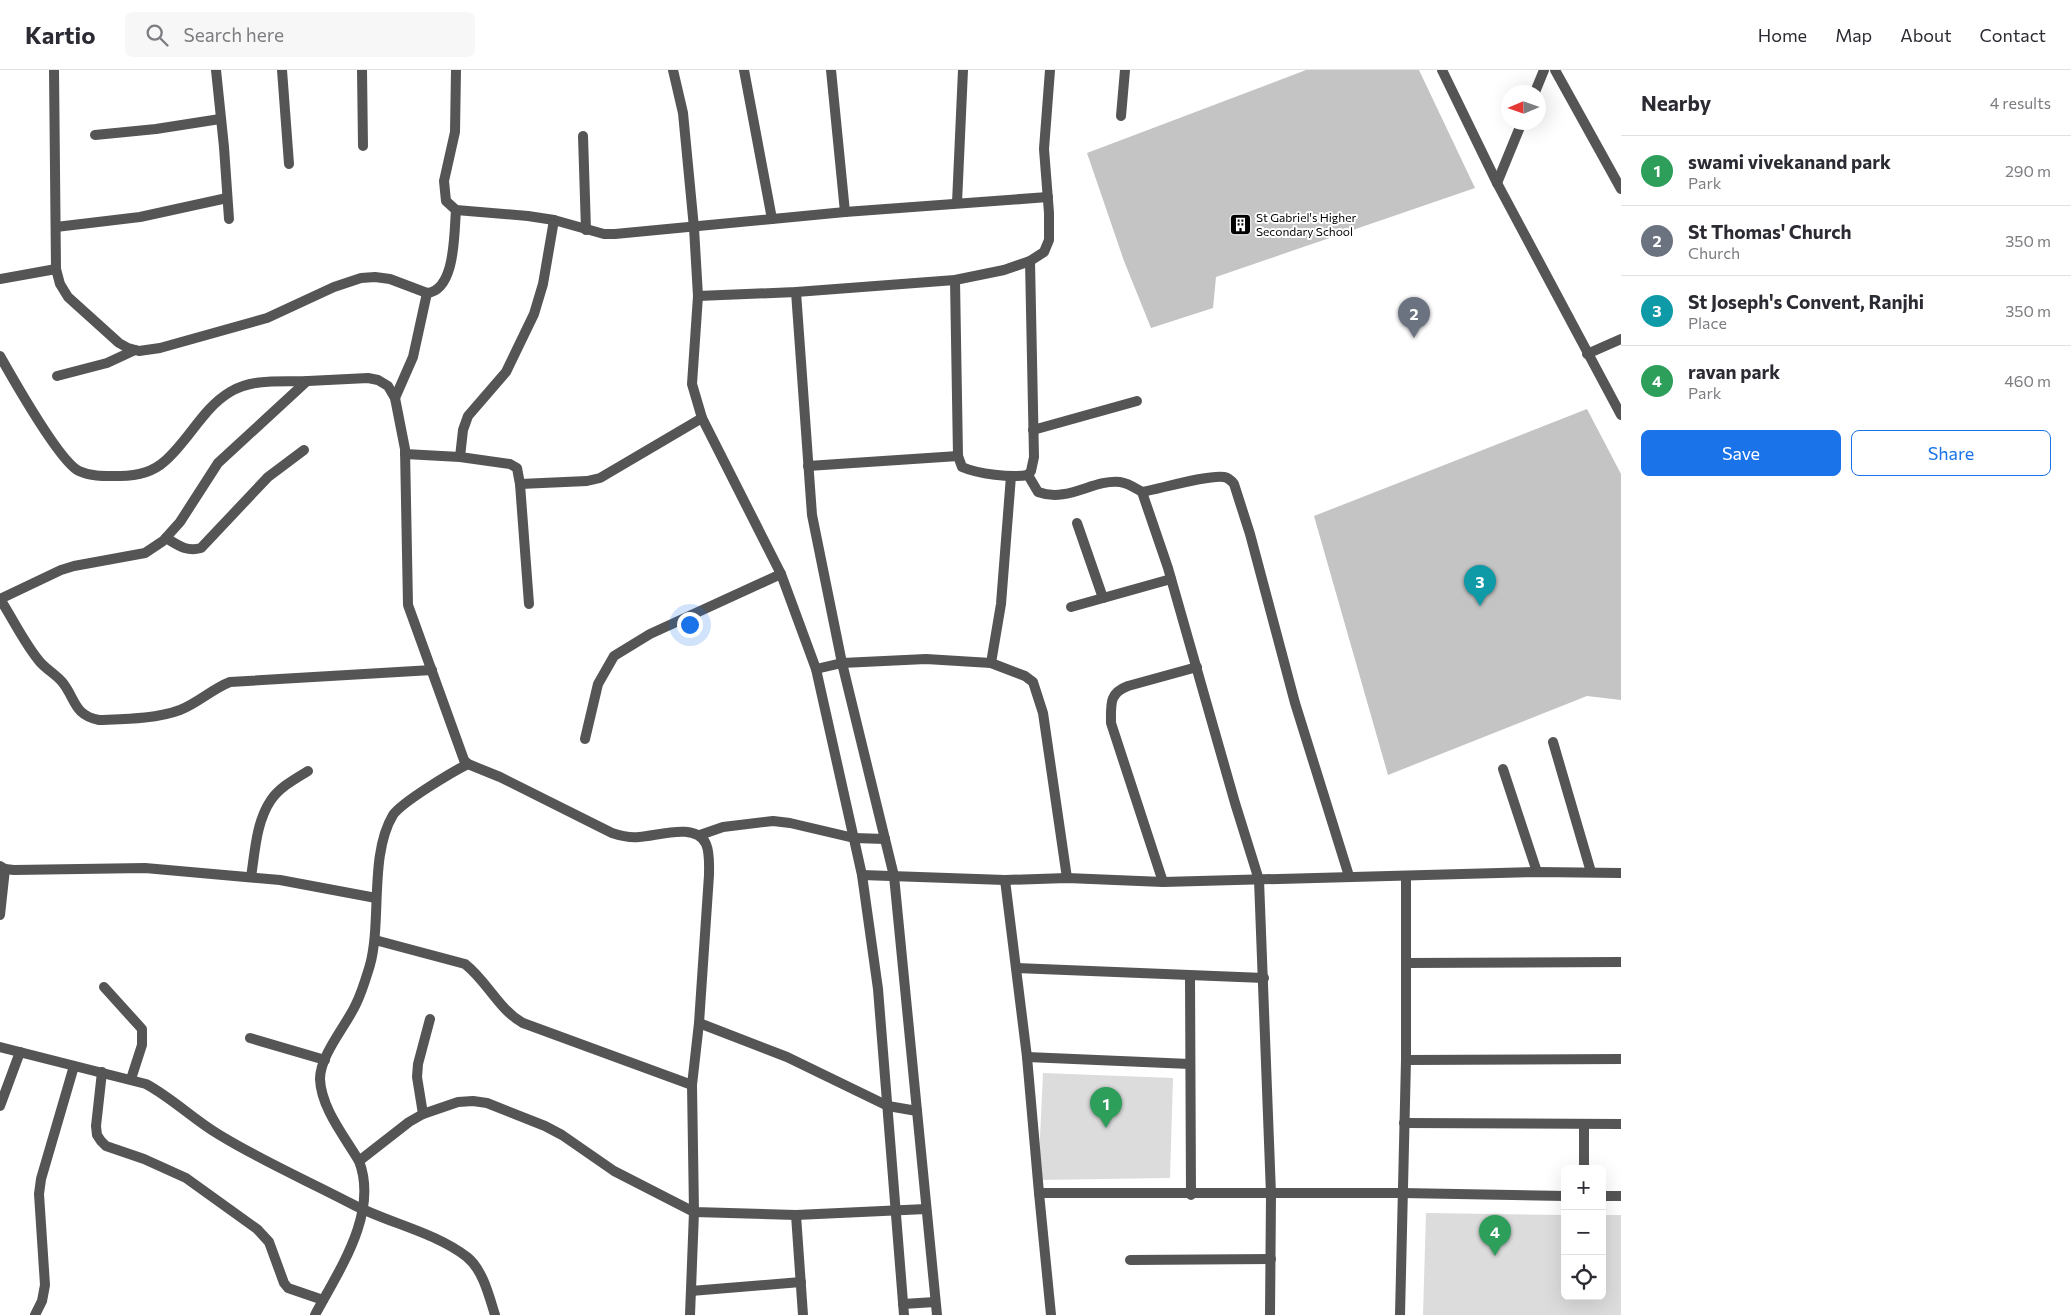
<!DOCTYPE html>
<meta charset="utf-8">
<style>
:root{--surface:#fff;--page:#f7f7f7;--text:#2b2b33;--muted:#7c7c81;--line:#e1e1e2;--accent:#1a73e8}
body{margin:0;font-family:Commissioner,sans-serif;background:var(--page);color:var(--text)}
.controls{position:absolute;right:15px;bottom:15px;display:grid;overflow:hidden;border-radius:8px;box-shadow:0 5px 20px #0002}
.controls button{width:45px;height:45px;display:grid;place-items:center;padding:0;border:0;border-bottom:1px solid var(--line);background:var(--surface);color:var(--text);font:25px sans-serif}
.compass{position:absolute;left:1501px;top:15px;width:45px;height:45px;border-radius:50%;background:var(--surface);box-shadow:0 5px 20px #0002;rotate:268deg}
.you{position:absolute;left:689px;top:554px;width:18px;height:18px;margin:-12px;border:4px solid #fff;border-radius:50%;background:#1a73e8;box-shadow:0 0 0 8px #1a73e833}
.badge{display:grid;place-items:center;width:32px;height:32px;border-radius:50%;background:var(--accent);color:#fff;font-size:16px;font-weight:700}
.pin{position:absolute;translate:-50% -41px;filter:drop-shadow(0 1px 2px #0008)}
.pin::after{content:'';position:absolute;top:26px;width:18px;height:15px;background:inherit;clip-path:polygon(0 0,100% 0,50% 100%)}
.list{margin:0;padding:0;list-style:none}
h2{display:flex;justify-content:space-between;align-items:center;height:65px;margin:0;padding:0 20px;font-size:21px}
h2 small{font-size:16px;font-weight:400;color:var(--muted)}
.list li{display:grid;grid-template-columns:32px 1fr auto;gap:15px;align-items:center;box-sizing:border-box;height:70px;padding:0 20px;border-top:1px solid var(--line)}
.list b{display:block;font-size:19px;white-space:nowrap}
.list p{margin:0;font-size:16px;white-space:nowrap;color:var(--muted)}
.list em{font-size:16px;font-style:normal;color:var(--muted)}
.actions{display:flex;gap:10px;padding:15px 20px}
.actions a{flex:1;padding:11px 0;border:1px solid var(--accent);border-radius:8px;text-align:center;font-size:18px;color:var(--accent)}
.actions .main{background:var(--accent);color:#fff}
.icon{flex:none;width:28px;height:28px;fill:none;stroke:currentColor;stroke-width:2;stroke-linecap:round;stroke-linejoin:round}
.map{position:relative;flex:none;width:1621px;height:1245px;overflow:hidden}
header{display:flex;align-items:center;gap:30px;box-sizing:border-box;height:70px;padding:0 25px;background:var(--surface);border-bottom:1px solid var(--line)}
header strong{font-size:24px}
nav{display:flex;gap:28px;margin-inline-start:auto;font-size:18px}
.search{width:350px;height:45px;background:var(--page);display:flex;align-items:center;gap:12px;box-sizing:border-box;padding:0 18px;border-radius:8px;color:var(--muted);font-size:19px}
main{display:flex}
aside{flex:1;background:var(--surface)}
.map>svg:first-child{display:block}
</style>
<header>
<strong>Kartio</strong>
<div class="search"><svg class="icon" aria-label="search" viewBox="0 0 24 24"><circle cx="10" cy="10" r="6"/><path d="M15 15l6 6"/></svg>Search here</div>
<nav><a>Home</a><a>Map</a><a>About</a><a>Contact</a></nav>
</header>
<main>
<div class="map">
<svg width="1621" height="1245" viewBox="0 0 1621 1245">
<rect width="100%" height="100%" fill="#fff"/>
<g fill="#dcdcdc">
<polygon points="1043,1003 1173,1008 1170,1108 1038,1110"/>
<polygon points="1426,1143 1565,1145 1565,1226 1602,1226 1602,1145 1621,1145 1621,1245 1423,1245"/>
</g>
<g fill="#c4c4c4">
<polygon points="1306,0 1419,0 1475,118 1216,207 1213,238 1151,258 1124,191 1087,83"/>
<polygon points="1587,339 1621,404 1621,630 1587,626 1388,705 1314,446"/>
</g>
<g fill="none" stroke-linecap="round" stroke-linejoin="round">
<g stroke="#555" stroke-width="10">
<path d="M54 0 56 199 60 214 68 227 119 273 128 278 139 281 160 278 267 248 334 217 361 208 375 207 390 209 427 223C456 220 454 162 456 140"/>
<polyline points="216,0 224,77 229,149"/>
<polyline points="282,0 289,94"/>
<polyline points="362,0 363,76"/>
<polyline points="456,0 455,62 444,111 446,131 456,140 528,146 554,150 604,164 615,164 845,142 1048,127"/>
<polyline points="673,0 683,43 694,158 698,226 692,314 702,348 781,504 816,599 862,805 878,919 904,1245"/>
<polyline points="744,0 772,149"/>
<polyline points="831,0 845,142"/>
<polyline points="1442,0 1497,113 1621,345"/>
<polyline points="1555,0 1621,119"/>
<polyline points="1535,22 1544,0"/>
<polyline points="1121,46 1125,0"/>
<polyline points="95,65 156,59 220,49"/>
<polyline points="583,66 586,160"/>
<polyline points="1497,113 1522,52"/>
<polyline points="957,133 963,0"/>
<polyline points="56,157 140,147 227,128"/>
<polyline points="0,209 56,199"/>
<path d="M955 210 958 386 962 397C978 404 1011 408 1028 405"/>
<polyline points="796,222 812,445 842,593 894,806 937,1245"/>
<polyline points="698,226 796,222 955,210 1004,200 1030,191 1044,182 1049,170 1049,143 1044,79 1050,0"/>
<polyline points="1587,284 1621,269"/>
<polyline points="57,306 107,293 135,280"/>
<polyline points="395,328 413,287 427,223"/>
<polyline points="1033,360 1137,331"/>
<polyline points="405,384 460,387 510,394 517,398 520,414 529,534"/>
<polyline points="460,387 463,360 468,346 506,302 534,244 543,214 554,150"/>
<polyline points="808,396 958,386"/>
<path d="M1028 405 1038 422C1068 433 1093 409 1120 412 1128 413 1135 418 1142 422L1168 498 1235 733 1259 810 1271 1124 1270 1245"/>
<polyline points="1028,405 1031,401 1034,387 1030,191"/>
<polyline points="520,414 587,411 600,408 702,348"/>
<path d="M1142 422C1159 419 1210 404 1224 407 1229 408 1231 410 1234 414L1250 464 1295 633 1349 806"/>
<polyline points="1077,453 1103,528"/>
<path d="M166 468C178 475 186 482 201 478L268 407 304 380"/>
<path d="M0 529C13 549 24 573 40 592 47 600 57 605 63 613 76 630 74 645 99 650 125 649 156 649 180 640 198 633 212 619 230 612L432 600"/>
<polyline points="0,529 61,500 74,496 145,483 163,471 180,452 218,393 307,311"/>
<polyline points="1071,537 1171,509"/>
<polyline points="991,593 1001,534 1011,406"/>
<polyline points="816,599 842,593 926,589 991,593 1025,606 1033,612 1043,643 1067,808"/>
<polyline points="585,669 598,614 614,586 650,564 781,504"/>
<polyline points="1553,672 1591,802"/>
<polyline points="1503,699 1537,802"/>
<polyline points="700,765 723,757 773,751 790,753 854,768 885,769"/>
<polyline points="0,796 5,799 14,800 145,798 280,810 376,828"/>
<polyline points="862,805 1005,810 1067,808 1163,812 1537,802 1621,803"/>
<path d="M251 807C255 782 256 752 271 730 280 717 295 709 308 701"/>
<polyline points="1005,810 1027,987 1039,1123 1402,1123 1565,1126"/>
<path d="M1163 812 1111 653C1111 634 1109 623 1128 616L1197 597"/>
<polyline points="0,845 5,799"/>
<path d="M375 870 465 894C487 911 499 940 523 953L692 1015"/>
<polyline points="1406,893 1621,892"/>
<polyline points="1016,898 1264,908"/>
<polyline points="1190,906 1191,1125"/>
<polyline points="104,917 142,959 142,975 131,1009"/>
<polyline points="699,953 787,987 888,1036 917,1041"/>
<polyline points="250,968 325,990"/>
<path d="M0 977 146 1014C172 1028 193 1049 218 1064 260 1090 306 1110 350 1133 387 1153 433 1161 467 1187 483 1200 489 1226 495 1245"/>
<polyline points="1027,987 1190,994"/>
<polyline points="1406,990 1621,989"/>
<polyline points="102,1002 96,1056 97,1065 101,1071 106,1076 144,1089 186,1108 257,1159 269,1172 284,1213 288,1218 323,1230"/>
<polyline points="0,1036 20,982"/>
<polyline points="423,1044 417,1007 418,994 430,949"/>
<polyline points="1404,1053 1621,1054"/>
<polyline points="359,1091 409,1052 423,1044 458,1032 473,1031 487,1033 545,1056 562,1065 614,1101 694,1142 796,1145 926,1139"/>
<polyline points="1584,1099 1584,1055"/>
<polyline points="1039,1123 1051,1245"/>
<polyline points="1602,1126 1621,1126"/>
<polyline points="796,1145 803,1245"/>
<polyline points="1130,1190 1271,1189"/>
<polyline points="691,1221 801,1212"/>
<polyline points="903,1234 935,1232"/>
<polyline points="35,1245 42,1231 45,1215 39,1124 41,1109 74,996"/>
<path d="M315 1245C339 1200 379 1143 359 1091 345 1067 321 1038 320 1009 320 985 346 956 356 934 362 922 366 908 370 895 382 851 369 785 393 745 402 732 452 702 468 694"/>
<polyline points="1400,1245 1406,990 1406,806"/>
</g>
<path stroke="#555" stroke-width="10" d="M0 286C13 309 60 392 79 401 92 407 106 406 120 406 136 406 153 402 165 391 189 370 203 338 230 322 253 308 282 312 308 311 328 310 348 309 368 308L378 310 388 316 395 328 405 379 408 535 464 690 468 694 500 707 612 763C621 766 630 768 639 767 658 766 696 752 706 774 710 783 709 795 709 805L699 953 692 1015 694 1142 690 1245"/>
</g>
<defs>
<symbol id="building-square" viewBox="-11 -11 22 22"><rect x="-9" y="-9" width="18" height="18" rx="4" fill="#000" stroke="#fff"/><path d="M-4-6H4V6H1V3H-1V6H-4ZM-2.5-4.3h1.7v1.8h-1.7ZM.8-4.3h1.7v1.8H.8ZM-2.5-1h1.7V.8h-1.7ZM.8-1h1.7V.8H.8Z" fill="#fff"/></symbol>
</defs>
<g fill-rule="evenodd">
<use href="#building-square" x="1228" y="142" width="25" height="25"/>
</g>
<g text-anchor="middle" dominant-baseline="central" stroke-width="4" stroke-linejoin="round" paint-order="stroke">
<g font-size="12" fill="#000" stroke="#fff" text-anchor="start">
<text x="1256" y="147">St Gabriel's Higher<tspan x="1256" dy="14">Secondary School</tspan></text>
</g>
</g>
</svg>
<div class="controls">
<button>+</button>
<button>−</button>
<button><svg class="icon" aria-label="locate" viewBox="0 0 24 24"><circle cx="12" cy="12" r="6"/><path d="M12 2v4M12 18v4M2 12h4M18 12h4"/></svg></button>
</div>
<svg class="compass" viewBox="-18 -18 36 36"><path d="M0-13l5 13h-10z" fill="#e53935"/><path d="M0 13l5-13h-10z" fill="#7c7c81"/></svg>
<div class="you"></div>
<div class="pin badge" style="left:1106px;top:1058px;background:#2e9e5b">1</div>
<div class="pin badge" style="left:1414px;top:268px;background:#6b7280">2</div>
<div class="pin badge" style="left:1480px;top:536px;background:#0f9aa8">3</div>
<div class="pin badge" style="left:1495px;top:1186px;background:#2e9e5b">4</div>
</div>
<aside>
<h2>Nearby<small>4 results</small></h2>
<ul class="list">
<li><span class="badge" style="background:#2e9e5b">1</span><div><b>swami vivekanand park</b><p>Park</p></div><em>290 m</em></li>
<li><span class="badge" style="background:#6b7280">2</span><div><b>St Thomas' Church</b><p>Church</p></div><em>350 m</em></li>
<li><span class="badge" style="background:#0f9aa8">3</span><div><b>St Joseph's Convent, Ranjhi</b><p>Place</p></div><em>350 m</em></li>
<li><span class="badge" style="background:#2e9e5b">4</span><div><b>ravan park</b><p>Park</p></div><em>460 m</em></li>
</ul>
<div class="actions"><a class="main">Save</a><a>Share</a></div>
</aside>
</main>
